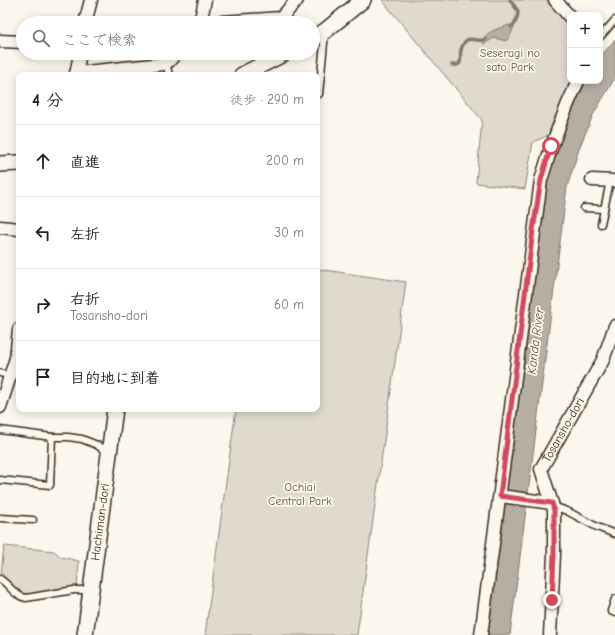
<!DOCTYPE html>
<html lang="ja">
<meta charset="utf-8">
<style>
:root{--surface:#fff;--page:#f6f6f6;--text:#222;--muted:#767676;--line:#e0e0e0}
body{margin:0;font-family:"Comic Neue","Klee One",sans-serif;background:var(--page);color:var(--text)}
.controls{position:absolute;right:12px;top:12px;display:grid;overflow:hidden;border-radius:8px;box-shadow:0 2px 10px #0003}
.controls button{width:36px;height:36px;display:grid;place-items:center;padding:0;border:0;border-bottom:1px solid var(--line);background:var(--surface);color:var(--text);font:20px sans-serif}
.stop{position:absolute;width:12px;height:12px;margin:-9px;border:3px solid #d1495b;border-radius:50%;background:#fff}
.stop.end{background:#d1495b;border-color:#fff;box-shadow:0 1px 4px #0008}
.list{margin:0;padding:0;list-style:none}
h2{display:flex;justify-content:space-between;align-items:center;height:52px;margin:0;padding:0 16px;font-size:17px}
h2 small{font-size:13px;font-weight:400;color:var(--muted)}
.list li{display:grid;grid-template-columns:26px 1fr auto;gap:12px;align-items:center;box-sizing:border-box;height:72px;padding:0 16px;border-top:1px solid var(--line)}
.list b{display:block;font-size:15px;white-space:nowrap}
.list p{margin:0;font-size:13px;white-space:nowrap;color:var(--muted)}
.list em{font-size:13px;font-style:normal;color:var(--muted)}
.icon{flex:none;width:22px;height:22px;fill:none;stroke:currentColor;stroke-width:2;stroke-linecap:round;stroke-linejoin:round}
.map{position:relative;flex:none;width:615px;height:635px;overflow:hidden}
.search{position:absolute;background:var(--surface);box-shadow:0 2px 10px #0003;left:16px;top:16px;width:304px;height:44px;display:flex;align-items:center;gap:10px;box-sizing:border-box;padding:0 14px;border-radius:22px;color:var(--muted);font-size:15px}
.panel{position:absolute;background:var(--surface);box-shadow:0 2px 10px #0003;left:16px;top:72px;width:304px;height:340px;border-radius:8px}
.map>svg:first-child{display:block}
</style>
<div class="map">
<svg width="615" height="635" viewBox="0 0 615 635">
<rect width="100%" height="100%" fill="#fbf7ec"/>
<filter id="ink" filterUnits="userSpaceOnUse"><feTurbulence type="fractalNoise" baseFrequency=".025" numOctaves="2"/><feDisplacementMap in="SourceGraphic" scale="8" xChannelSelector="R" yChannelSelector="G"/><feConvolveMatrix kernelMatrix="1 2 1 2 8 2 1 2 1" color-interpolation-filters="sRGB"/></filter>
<g filter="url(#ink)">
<g fill="#dfd9ce" stroke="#8d8276">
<polygon points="382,0 548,0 570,27 570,81 572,81 549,135 533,142 525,189 476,183 482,120"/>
<polygon points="317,269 406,282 357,635 205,635 236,409 317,409"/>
<polygon points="4,546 54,551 61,557 79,561 77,587 56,589 30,594 18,594 1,573"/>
</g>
<g fill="#b6aea2" stroke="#85796d">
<path d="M509 25H515L510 36 506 41 494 38 484 44 482 41C486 31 500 28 509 25Z"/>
<polygon points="615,39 615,78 594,113 580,146 567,187 510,635 488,635 547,183 558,138 573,102 586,81 600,81 600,58"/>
</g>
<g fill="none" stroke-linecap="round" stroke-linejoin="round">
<g stroke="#85796d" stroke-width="3.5">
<path d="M510 0 518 11C518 17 516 23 511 27"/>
<path d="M452 65H457L460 63C461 58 460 54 461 50 466 31 475 44 486 39"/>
</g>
<defs>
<g id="service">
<polyline points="600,37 615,20"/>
<polyline points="166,62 169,75"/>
<polyline points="319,94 325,33"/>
<polyline points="584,208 604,209"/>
<polyline points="601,224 610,181"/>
<polyline points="0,373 10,376"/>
<polyline points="0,430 52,437 68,437 82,439 97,445 108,453"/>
<polyline points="0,480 50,485 52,437"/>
<polyline points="553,506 567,511 597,527 615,534"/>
<polyline points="0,518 33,520"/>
<path d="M0 579C10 585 14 596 26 598L74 590H90"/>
<polyline points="615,599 611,611 615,613"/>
</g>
<g id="minor">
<polyline points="555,0 570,17"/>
<polyline points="281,18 297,0"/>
<polyline points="85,23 91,0"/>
<polyline points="200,23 205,0"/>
<polyline points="207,23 281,18 286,23"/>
<polyline points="0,41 23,42"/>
<polyline points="76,73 163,64 169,61 176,53"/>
<polyline points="76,75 80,53"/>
<polyline points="592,180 615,181"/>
<polyline points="0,227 19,229"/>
<polyline points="0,407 16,358 19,329"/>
<polyline points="500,496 552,503"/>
<path d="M481 635 541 180C551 146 563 113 578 81"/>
<path id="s1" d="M550 635 554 554V510L541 469 603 360 615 326"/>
</g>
<g id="tertiary">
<polyline points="313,38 325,31 363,0"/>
<polyline points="242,75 285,53"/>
<polyline points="0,164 19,163"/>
<path id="s2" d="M85 635 115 409"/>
</g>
</defs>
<use href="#service" stroke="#3b2a1e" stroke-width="9"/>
<use href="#minor" stroke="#3b2a1e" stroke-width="15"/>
<use href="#tertiary" stroke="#3b2a1e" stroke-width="18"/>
<use href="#service" stroke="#fbf7ec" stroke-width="6"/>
<use href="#minor" stroke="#fbf7ec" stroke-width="12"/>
<use href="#tertiary" stroke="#fbf7ec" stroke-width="15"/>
</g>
</g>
<g fill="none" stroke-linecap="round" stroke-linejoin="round" filter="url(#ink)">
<polyline stroke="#d1495b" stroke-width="5" points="551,146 541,180 533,230 500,496 552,503 554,510 554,554 552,600"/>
</g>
<g text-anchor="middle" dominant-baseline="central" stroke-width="3.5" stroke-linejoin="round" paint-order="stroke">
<g font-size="12" fill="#64564a" stroke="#fbf7ec">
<text x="510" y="53">Seseragi no<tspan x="510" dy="14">sato Park</tspan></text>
<text x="300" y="487">Ochiai<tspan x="300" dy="14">Central Park</tspan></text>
</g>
<g font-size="12" fill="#3b2a1e" stroke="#fbf7ec">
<text stroke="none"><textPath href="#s1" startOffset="213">Tosansho-dori</textPath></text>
<text stroke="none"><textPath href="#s2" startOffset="114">Hachiman-dori</textPath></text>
</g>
<g font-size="13" font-style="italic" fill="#605246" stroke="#fbf7ec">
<text transform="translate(535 341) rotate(-83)">Kanda River</text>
</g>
</g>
</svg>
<div class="controls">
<button>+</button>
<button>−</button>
</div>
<div class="stop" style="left:551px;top:146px"></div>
<div class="stop end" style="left:552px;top:600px"></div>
<div class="search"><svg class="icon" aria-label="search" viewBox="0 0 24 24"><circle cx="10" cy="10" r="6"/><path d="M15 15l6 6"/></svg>ここで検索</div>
<section class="panel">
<h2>4 分<small>徒歩 · 290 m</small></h2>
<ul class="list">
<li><svg class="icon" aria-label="ahead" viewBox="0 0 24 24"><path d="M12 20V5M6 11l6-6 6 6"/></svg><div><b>直進</b></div><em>200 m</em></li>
<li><svg class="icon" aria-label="left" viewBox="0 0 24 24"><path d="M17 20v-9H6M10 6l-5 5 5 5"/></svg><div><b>左折</b></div><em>30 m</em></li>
<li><svg class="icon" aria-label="right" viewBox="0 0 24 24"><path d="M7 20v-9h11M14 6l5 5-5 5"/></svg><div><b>右折</b><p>Tosansho-dori</p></div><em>60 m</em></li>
<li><svg class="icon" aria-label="arrive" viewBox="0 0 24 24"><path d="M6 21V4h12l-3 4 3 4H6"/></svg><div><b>目的地に到着</b></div></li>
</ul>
</section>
</div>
